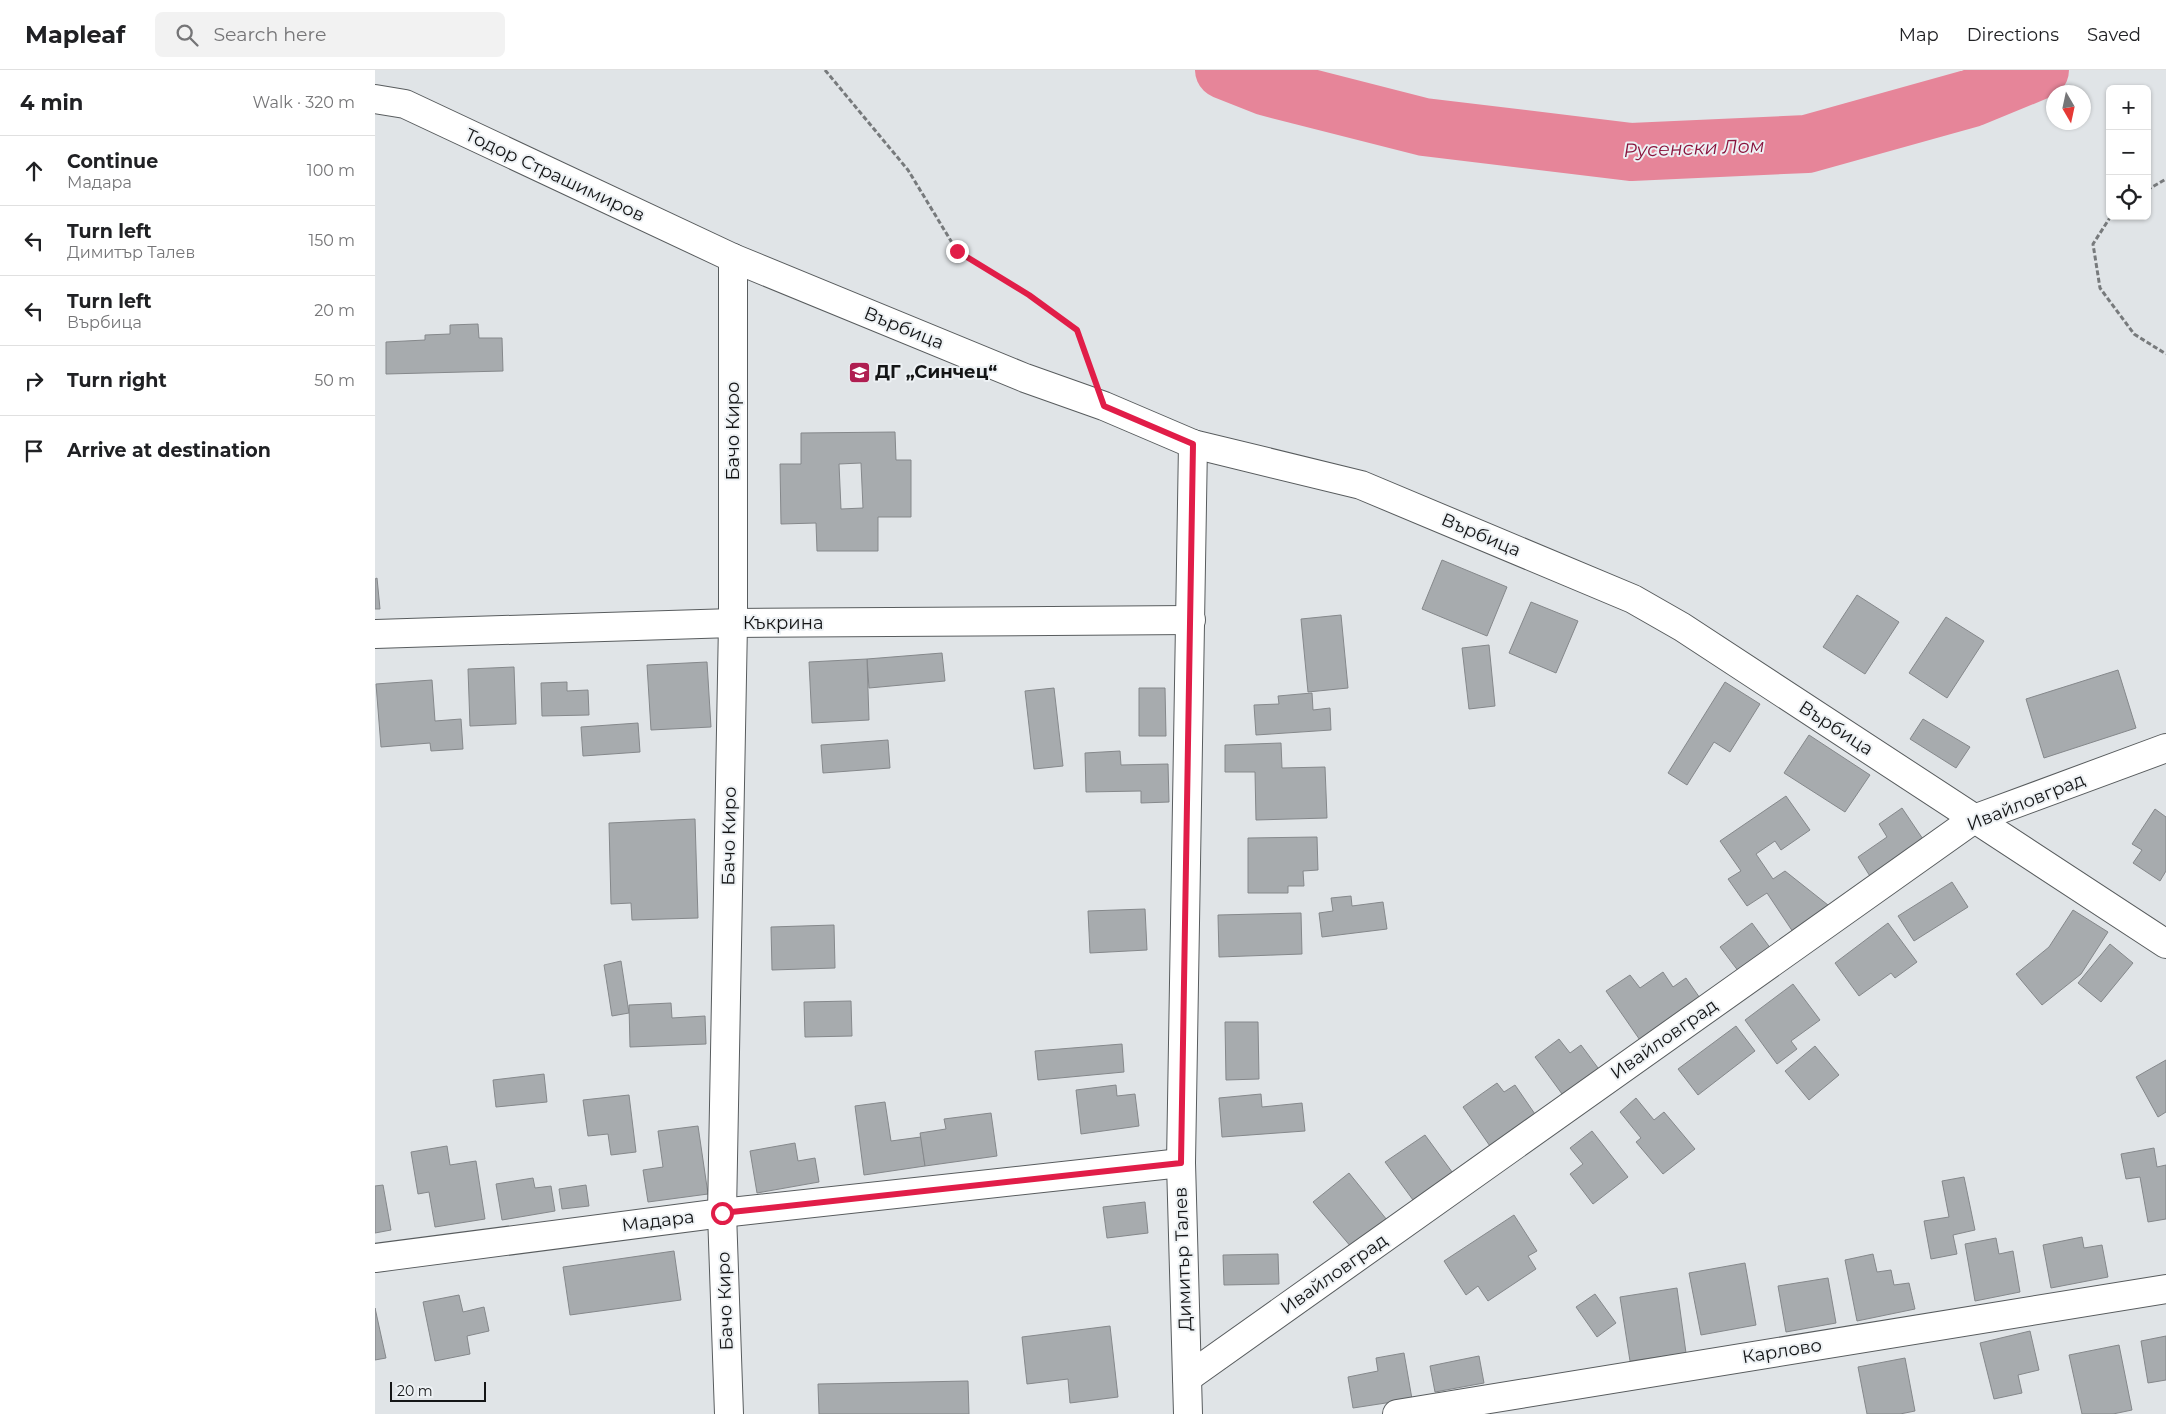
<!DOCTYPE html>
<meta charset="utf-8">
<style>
:root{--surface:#fff;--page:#f2f2f2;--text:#202124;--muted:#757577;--line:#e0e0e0}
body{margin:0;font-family:Montserrat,sans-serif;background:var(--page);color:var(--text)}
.controls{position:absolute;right:15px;top:15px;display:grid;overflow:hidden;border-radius:8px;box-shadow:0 1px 4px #0004}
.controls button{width:45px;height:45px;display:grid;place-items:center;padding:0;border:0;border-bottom:1px solid var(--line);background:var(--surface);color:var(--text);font:25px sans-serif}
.compass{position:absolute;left:1671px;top:15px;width:45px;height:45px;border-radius:50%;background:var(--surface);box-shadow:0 1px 4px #0004;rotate:171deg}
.scale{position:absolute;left:15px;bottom:12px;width:96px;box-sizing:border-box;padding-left:5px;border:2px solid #141516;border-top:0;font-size:14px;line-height:18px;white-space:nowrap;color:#141516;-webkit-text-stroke:4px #edf1f4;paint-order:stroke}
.stop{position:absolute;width:15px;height:15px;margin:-11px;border:4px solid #e11d48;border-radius:50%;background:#fff}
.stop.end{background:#e11d48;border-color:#fff;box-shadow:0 1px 5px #0008}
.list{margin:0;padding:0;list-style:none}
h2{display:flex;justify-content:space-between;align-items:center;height:65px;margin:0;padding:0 20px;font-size:21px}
h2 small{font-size:16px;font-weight:400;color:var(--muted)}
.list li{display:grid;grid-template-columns:32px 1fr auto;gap:15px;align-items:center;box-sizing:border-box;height:70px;padding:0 20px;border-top:1px solid var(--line)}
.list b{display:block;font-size:19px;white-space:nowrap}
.list p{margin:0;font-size:16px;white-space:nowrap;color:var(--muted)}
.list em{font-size:16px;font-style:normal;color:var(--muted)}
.icon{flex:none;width:28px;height:28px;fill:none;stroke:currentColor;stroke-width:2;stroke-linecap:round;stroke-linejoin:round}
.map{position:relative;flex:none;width:1791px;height:1344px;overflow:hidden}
header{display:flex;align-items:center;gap:30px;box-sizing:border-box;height:70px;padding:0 25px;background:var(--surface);border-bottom:1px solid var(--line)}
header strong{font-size:24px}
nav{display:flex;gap:28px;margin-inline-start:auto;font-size:18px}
.search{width:350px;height:45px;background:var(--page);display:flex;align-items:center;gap:12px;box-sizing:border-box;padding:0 18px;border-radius:8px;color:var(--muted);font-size:19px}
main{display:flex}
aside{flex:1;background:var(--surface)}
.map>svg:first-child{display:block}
</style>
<header>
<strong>Mapleaf</strong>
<div class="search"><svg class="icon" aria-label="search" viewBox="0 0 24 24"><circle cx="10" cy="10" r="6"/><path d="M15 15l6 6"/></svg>Search here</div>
<nav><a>Map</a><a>Directions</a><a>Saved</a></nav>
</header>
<main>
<aside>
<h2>4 min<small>Walk · 320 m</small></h2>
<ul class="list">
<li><svg class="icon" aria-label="ahead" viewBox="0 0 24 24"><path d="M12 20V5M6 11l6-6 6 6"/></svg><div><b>Continue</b><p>Мадара</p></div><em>100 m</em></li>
<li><svg class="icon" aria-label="left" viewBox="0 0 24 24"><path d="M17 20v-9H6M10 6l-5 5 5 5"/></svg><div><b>Turn left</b><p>Димитър Талев</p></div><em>150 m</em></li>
<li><svg class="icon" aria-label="left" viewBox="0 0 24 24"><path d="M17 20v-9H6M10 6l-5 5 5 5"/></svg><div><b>Turn left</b><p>Върбица</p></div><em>20 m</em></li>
<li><svg class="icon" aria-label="right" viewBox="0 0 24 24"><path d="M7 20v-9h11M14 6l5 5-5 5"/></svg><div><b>Turn right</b></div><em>50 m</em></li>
<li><svg class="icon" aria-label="arrive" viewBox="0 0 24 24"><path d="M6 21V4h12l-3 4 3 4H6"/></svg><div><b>Arrive at destination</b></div></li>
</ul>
</aside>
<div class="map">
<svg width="1791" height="1344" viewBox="0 0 1791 1344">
<rect width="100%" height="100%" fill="#e0e4e7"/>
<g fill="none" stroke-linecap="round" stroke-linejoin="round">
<polyline stroke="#e68599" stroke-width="58" points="849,0 892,17 1049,57 1256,82 1432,74 1597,28 1665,0"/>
</g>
<g fill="#a7abae" stroke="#85888b" fill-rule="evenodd">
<polygon points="103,254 104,268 127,268 128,301 11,304 11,272 50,270 50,265 75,264 75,255"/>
<path d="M520 362 521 390H536V447H503V481H442L441 453 406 454 405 394H426V363ZM486 393 488 438 466 439 464 394Z"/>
<polygon points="1067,490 1132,517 1112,566 1047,539"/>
<polygon points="2,508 5,539 0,539 0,509"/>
<polygon points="1482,525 1524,552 1490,604 1448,577"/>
<polygon points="1156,532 1203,551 1181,603 1134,583"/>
<polygon points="966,545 973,618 933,622 926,549"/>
<polygon points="1571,547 1609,571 1572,628 1534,603"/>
<polygon points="1114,575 1120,636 1094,639 1087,578"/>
<polygon points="567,583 570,611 494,618 492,589"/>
<polygon points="492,589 494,650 437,653 434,592"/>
<polygon points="332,592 336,657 276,660 272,595"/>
<polygon points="139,597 141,654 95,656 93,599"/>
<polygon points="1743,600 1761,658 1669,688 1651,629"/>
<polygon points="57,610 60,651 86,649 88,679 56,681 55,673 6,677 1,614"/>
<polygon points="192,612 192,621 213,620 214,645 167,646 166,613"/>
<polygon points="1350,612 1385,634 1355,682 1339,672 1312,715 1293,703"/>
<polygon points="679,618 688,696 659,699 650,621"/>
<polygon points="764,618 790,618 791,666 764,666"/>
<polygon points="937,623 938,640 955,638 956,660 881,665 879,635 904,634 903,626"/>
<polygon points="1548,649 1595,677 1581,698 1535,669"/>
<polygon points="263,653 265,682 208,686 206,657"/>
<polygon points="1434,665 1495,705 1470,742 1409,703"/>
<polygon points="513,670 515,698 448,703 446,675"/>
<polygon points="906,673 907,698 950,697 952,748 881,750 880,702 850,702 850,675"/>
<polygon points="745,681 746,695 793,694 794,732 766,733 766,721 711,722 710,683"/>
<polygon points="1411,726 1435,760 1406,780 1400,771 1381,784 1398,809 1410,801 1458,839 1420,865 1392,823 1372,836 1353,809 1366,801 1345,771"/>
<polygon points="1527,738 1552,775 1498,811 1483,787 1512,767 1504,754"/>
<polygon points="1780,739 1791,747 1791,801 1785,811 1758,793 1767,780 1757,774"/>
<polygon points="320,749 323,848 257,850 256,833 236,834 234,753"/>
<polygon points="942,767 943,800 928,801 929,816 913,816 913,823 873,823 873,768"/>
<polygon points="1577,812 1593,837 1539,871 1523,846"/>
<polygon points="976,826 977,836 1008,832 1012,859 947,867 944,843 958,841 956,828"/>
<polygon points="770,839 772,880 715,883 713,841"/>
<polygon points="1698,840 1733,862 1706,904 1667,935 1641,904 1674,877"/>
<polygon points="926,843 927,884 844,887 843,845"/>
<polygon points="1377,853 1396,879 1364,902 1345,877"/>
<polygon points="1513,853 1542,892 1520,908 1516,903 1484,926 1460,893"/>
<polygon points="459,855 460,898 397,900 396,857"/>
<polygon points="1735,874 1758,893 1726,932 1703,913"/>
<polygon points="246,891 254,943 237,946 229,895"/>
<polygon points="1288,902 1298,917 1311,908 1327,931 1267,973 1231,921 1255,905 1265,918"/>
<polygon points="1418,914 1445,950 1416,971 1422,979 1402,994 1370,950"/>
<polygon points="476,931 477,966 430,967 429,932"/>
<polygon points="296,933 297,948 330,946 331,974 255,977 254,935"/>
<polygon points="850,952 883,952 884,1009 851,1010"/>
<polygon points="1361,956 1380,981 1323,1025 1303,999"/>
<polygon points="1184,969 1195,983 1206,975 1226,1002 1190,1028 1160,987"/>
<polygon points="747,974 749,1002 663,1010 660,981"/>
<polygon points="1440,976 1464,1005 1434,1030 1410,1001"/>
<polygon points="1791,990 1791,1042 1783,1047 1761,1007"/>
<polygon points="169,1004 172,1032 121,1037 118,1010"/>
<polygon points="1122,1013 1129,1022 1140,1015 1162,1047 1117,1079 1088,1037"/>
<polygon points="741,1015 742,1026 760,1024 764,1056 706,1064 701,1020"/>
<polygon points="886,1024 887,1037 927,1033 930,1061 847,1067 844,1028"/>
<polygon points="254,1025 261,1082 236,1085 233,1064 213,1066 208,1030"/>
<polygon points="1261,1028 1279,1050 1289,1042 1320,1079 1288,1104 1261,1072 1266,1068 1245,1042"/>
<polygon points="510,1032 516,1071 546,1067 550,1096 489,1105 480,1036"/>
<polygon points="616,1043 622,1086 550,1096 545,1063 571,1059 569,1049"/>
<polygon points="323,1056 333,1124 273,1132 268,1100 288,1097 283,1061"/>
<polygon points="1217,1061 1253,1107 1218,1134 1195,1104 1208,1094 1195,1078"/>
<polygon points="1050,1065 1080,1106 1041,1134 1010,1092"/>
<polygon points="420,1073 423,1091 440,1088 444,1112 382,1123 375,1081"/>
<polygon points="72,1076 75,1095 101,1091 110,1149 60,1157 54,1122 43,1124 36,1082"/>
<polygon points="1779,1078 1782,1097 1791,1095 1791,1149 1773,1152 1765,1107 1751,1109 1746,1084"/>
<polygon points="974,1103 1012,1150 977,1178 938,1132"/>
<polygon points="1589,1107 1600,1160 1578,1165 1582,1184 1556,1189 1549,1151 1574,1147 1567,1111"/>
<polygon points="158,1108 160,1118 176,1116 180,1141 127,1150 121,1114"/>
<polygon points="8,1115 16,1160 0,1163 0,1116"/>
<polygon points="211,1115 214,1136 187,1139 184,1119"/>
<polygon points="770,1132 773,1163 732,1168 728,1137"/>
<polygon points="1139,1145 1162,1181 1153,1186 1161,1199 1113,1231 1103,1216 1091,1225 1069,1191"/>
<polygon points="1707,1167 1709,1178 1727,1175 1733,1207 1676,1218 1668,1175"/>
<polygon points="1621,1168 1624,1184 1638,1181 1645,1222 1600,1231 1590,1174"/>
<polygon points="299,1181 306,1230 195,1245 188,1197"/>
<polygon points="903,1184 904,1214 849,1215 848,1185"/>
<polygon points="1498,1184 1502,1202 1516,1200 1519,1215 1534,1213 1540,1239 1482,1251 1470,1190"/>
<polygon points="1370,1193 1381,1255 1326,1265 1314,1203"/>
<polygon points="1453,1208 1461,1253 1411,1262 1403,1216"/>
<polygon points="1302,1218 1311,1283 1255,1291 1245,1227"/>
<polygon points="1220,1224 1241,1253 1222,1267 1201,1237"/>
<polygon points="84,1225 88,1242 109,1237 114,1261 92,1266 95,1284 60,1291 48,1232"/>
<polygon points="0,1238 11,1288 0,1290"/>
<polygon points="735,1256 743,1327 695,1333 693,1309 652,1314 647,1267"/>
<polygon points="1655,1261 1664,1300 1643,1305 1647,1323 1619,1329 1605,1273"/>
<polygon points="1791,1266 1791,1310 1773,1313 1766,1271"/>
<polygon points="1744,1275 1757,1340 1738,1344 1707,1344 1694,1285"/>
<polygon points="1029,1283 1037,1329 978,1338 973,1307 1003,1301 1001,1288"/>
<polygon points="1104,1286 1109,1313 1060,1322 1055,1296"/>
<polygon points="1530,1288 1540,1341 1525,1344 1492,1344 1483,1297"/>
<polygon points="593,1311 594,1344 444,1344 443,1314"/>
</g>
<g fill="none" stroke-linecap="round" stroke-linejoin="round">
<defs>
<g id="street">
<polyline points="0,29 30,34 358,188 650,308 729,336 818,374 986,415 1258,529 1307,557 1791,874"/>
<polyline points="0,564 358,553 816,550"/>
<polyline points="0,1188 347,1143 806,1093"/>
<polyline points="812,1308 1599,749 1791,678"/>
<polyline points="354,1344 347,1143 358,553 358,188"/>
<polyline points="813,1344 806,1093 818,374"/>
<polyline points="1022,1344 1791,1219"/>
</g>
</defs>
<use href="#street" stroke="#585c5e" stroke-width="30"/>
<g stroke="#777a7c" stroke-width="3" stroke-dasharray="5 2.5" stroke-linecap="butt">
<polyline points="450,0 533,100 582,181 653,225 702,260 716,298"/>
<polyline points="1772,120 1791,109"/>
<polyline points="1736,146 1718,174 1725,218 1759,264 1791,284"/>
</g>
<use href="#street" stroke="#fff" stroke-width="28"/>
</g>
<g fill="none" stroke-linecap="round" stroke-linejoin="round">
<polyline stroke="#e11d48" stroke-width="6" points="347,1143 806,1093 818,374 729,336 702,260 654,225 582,181"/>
</g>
<defs>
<symbol id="school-square" viewBox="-11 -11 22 22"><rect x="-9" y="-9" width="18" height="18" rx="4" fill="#af1e51" stroke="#edf1f4"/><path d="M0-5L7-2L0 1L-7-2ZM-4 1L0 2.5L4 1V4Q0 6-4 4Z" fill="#fff"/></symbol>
</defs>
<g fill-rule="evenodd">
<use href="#school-square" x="472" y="290" width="25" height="25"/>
</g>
<g text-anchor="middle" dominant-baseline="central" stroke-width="4" stroke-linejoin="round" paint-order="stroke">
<g font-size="18" fill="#141516" stroke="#edf1f4">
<text transform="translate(180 105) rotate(25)">Тодор Страшимиров</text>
<text transform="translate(529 258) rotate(22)">Върбица</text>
<text transform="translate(358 361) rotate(-90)">Бачо Киро</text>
<text transform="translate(1106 465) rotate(23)">Върбица</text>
<text x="408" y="553">Къкрина</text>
<text transform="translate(1461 658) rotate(33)">Върбица</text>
<text transform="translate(1651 732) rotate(-22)">Ивайловград</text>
<text transform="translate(354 766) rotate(-89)">Бачо Киро</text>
<text transform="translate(1289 969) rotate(-35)">Ивайловград</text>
<text transform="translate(283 1151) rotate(-7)">Мадара</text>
<text transform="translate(808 1189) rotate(-92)">Димитър Талев</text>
<text transform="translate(959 1204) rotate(-35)">Ивайловград</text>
<text transform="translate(350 1231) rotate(-92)">Бачо Киро</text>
<text transform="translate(1407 1281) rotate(-9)">Карлово</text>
</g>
<g font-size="18" font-weight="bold" fill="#141516" stroke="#edf1f4" text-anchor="start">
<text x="500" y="302">ДГ „Синчец“</text>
</g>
<g font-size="19" font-style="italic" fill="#89143d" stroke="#edf1f4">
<text transform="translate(1319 78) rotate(-2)">Русенски Лом</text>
</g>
</g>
</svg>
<div class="controls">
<button>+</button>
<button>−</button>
<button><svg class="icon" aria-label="locate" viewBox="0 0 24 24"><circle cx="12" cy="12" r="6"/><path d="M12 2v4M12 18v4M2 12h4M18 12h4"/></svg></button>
</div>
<svg class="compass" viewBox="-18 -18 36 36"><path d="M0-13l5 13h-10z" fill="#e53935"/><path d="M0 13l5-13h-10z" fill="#757577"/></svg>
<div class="scale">20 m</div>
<div class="stop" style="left:347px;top:1143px"></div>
<div class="stop end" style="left:582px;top:181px"></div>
</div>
</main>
